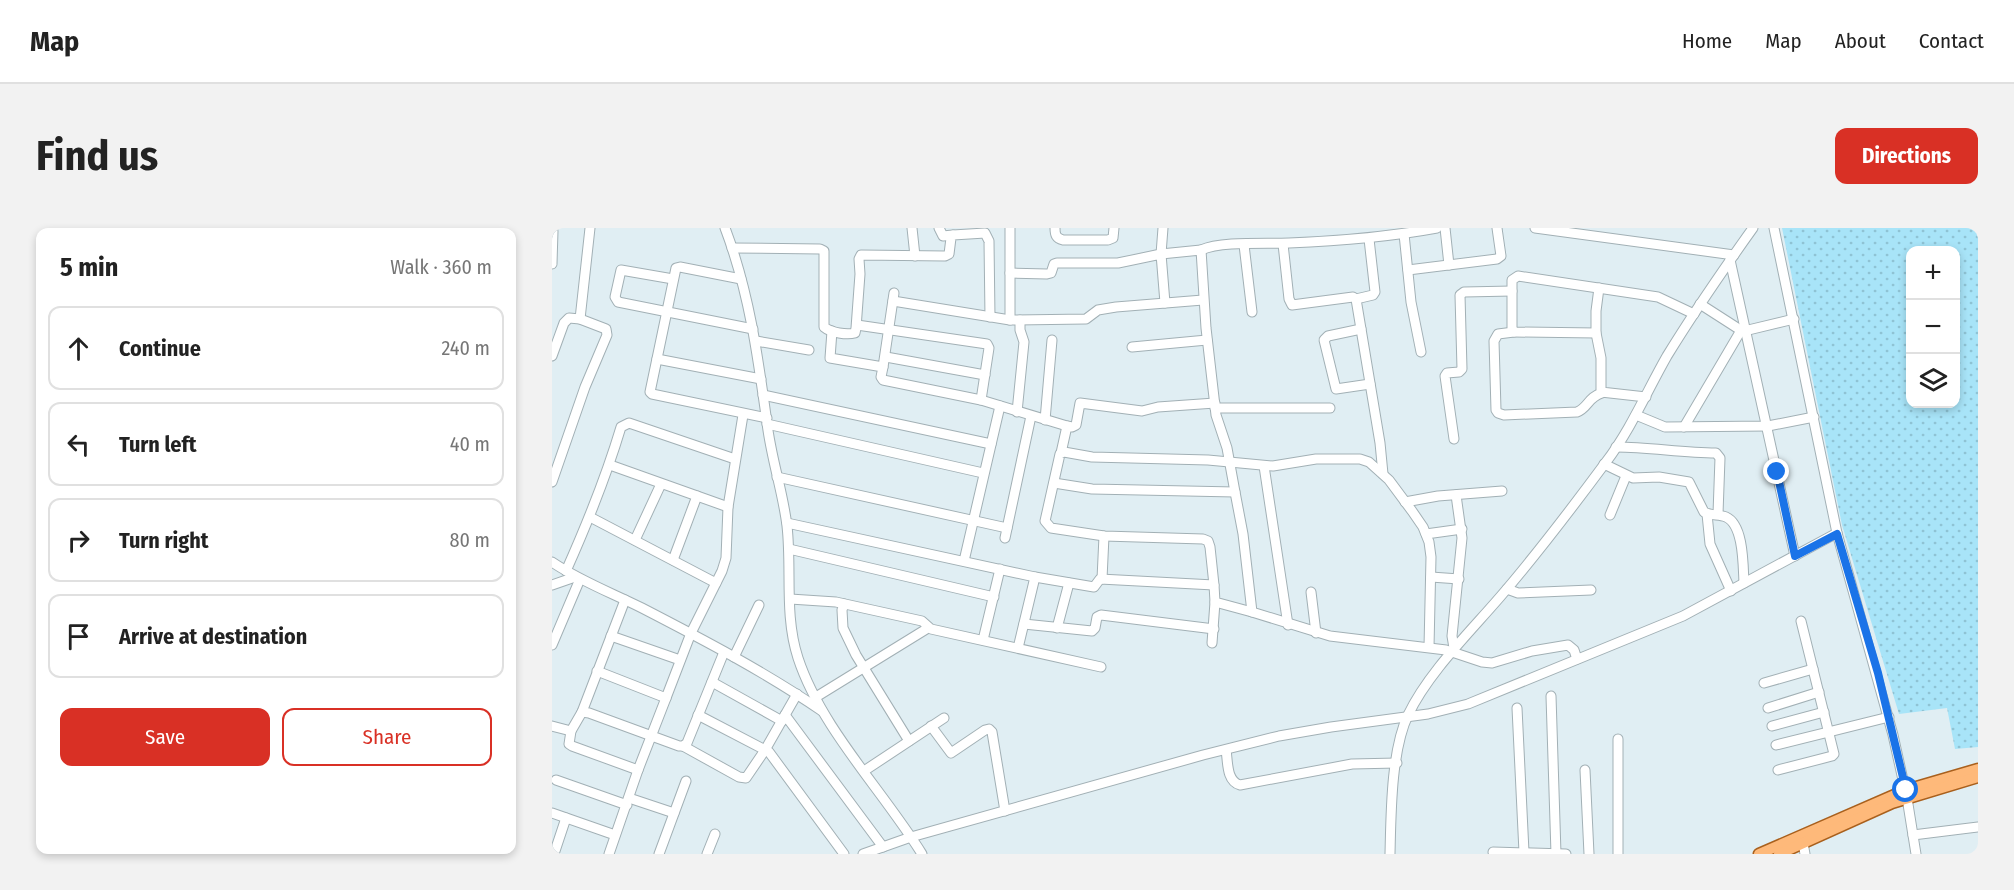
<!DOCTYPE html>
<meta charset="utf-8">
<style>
:root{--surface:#fff;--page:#f2f2f2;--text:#222;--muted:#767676;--line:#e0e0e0;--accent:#d93025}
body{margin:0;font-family:"Fira Sans Condensed",sans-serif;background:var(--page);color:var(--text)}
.controls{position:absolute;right:18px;top:18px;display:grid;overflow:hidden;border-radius:12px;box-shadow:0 3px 9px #0003}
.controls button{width:54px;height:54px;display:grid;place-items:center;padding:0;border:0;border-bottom:2px solid var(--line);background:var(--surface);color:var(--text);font:30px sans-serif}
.stop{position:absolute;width:18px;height:18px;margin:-14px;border:4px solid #1a73e8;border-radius:50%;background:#fff}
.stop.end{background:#1a73e8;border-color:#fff;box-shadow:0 2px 6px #0008}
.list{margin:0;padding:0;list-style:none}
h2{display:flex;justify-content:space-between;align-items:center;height:78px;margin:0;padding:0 24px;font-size:26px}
h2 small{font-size:20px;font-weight:400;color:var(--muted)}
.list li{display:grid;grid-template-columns:39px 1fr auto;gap:18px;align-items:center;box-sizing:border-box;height:84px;margin:0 12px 12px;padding:0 12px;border:2px solid var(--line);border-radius:12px}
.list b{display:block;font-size:22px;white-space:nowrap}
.list em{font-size:20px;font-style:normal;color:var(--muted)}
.actions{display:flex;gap:12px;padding:18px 24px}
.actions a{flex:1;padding:14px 0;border:2px solid var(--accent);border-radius:12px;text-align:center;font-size:21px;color:var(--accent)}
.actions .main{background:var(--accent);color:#fff}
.icon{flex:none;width:33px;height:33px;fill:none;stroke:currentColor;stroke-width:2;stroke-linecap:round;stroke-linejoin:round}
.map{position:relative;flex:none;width:1426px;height:626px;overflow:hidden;border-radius:12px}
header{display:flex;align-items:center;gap:36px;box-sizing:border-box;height:84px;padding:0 30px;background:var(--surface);border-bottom:2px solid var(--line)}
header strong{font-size:28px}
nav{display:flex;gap:33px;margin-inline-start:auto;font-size:21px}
.intro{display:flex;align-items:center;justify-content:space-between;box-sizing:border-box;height:144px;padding:0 36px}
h1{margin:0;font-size:42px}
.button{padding:15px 27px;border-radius:12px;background:var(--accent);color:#fff;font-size:21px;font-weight:700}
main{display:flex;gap:36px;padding:0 36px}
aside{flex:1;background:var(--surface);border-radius:12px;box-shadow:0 3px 9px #0003}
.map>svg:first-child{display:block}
</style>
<header>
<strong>Map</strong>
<nav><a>Home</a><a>Map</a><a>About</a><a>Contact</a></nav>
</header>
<div class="intro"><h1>Find us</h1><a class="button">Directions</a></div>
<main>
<aside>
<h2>5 min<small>Walk · 360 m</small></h2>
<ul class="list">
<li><svg class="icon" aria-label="ahead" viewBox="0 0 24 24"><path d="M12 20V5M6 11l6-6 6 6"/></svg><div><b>Continue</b></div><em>240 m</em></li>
<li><svg class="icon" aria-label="left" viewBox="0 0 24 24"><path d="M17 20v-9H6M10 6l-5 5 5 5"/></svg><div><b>Turn left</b></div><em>40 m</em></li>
<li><svg class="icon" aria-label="right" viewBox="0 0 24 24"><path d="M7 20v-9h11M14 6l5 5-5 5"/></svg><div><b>Turn right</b></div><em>80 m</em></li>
<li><svg class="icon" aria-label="arrive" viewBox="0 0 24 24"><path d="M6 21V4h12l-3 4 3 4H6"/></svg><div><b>Arrive at destination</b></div></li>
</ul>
<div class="actions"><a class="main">Save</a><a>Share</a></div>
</aside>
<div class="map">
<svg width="1426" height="626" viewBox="0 0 1426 626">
<defs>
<pattern id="park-dots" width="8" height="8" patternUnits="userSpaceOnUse" patternTransform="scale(1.5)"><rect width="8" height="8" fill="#a8e4f8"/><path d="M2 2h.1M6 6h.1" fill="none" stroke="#8fc3d4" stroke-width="1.8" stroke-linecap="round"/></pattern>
</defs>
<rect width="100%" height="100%" fill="#e0eef3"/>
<path fill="url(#park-dots)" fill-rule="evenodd" d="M1230 0H1426V519L1403 521 1395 480 1347 486 1290 297ZM1358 22H1404V176H1358Z"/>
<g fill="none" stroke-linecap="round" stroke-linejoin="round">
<defs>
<g id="minor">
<path d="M173 0C197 63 206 129 215 195 219 230 231 264 235 298 240 342 232 387 246 430 269 500 331 563 370 626"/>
<polyline points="360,0 363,28"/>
<polyline points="387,0 391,8 401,7"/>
<polyline points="458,0 458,92 534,91 546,82 564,79 651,72"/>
<path d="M503 0C503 7 504 10 511 12H556L561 10 562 0"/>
<polyline points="611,0 609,26 649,22 654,100 664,187 675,220 683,264 691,306 700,384 778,408 894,422 930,434 940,435 980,423 1016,417 1022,422 1025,431"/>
<polyline points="893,0 897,37"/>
<polyline points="983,0 1182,27"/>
<polyline points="1222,0 1285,305 1341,507 1355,570 1364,626"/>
<polyline points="852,6 859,74 869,124"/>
<polyline points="731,16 737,71 740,77 801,69 804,71 828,215 831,246"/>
<polyline points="692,17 700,84"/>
<path d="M180 20 268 21 272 23V99C279 105 295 107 303 105L304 100 308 46 307 31 309 27 393 28 397 26 399 10 401 7 433 5 437 13 438 89"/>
<path d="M649 22C670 13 712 16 737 15 787 13 836 9 885 0"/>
<polyline points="1178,32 1243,328"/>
<polyline points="0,36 1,3"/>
<polyline points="856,42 945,31 949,28 945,0"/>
<polyline points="458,45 495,46 499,45 502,36 505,35 566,35 609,26 613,75"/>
<polyline points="121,51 69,42 63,69 66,74 201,101"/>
<polyline points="189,51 128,39 124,40 98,164 100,166 215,190"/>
<polyline points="1047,60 1044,83 1044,105 1049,130 1049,164 1094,169"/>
<polyline points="804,71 821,67 823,64 817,11"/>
<polyline points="341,73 458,92"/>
<polyline points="1148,76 1190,103"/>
<polyline points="28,91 38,0"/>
<polyline points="305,97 435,116 437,120 429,172"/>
<polyline points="809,101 776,108 772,112 784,161 818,156"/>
<polyline points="280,103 278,130 331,139 342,65"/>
<path d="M962 104 946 106 942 113 944 182 946 185 952 187 1025 184C1036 180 1036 169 1050 165"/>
<polyline points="1044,105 962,104 960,100 960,52 966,48 1106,69 1142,86"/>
<polyline points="204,113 257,122"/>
<polyline points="580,119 655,112"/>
<polyline points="0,128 12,95 17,90 28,91 54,101 55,107 33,159 0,254"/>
<polyline points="334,129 433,147"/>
<polyline points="105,131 209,151"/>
<polyline points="331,139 329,149 331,152 429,172 515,198"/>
<polyline points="211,167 439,216"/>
<polyline points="663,180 778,180"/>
<polyline points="465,184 472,114 468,102 468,92"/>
<polyline points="1084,187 1113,199 1216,198 1262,189"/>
<polyline points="493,192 500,112"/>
<polyline points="215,196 431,245"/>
<polyline points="1132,199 1188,104 1242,91"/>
<polyline points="902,211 893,148 895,145 907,144 910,141 908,67 912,64 960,63"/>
<path d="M1064 219C1098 219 1130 225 1164 225L1168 230 1166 286"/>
<polyline points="509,225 515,198 520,199 524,197 528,175 590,183 606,179 663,175"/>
<path d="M1052 236 1081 250 1107 249 1137 254 1152 284C1159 288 1167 286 1174 289 1192 297 1191 338 1192 355"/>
<polyline points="58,237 176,279"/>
<polyline points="712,238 736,397"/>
<polyline points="225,249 455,300"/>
<polyline points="502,255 540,261 683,264"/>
<polyline points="853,274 886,268 950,263"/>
<polyline points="1155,286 1158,316 1179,363"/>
<polyline points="1058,287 1074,248"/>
<polyline points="38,289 164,355"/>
<polyline points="235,295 483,349 542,359 548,351 662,357 658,319 656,313 651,311 552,308 499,300 493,293 508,226 512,224 540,229 656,232 721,238 764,231 808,231 817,234 837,252 860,283 871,299 877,314 879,329 877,419"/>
<polyline points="874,306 910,301"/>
<polyline points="453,310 479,188"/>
<polyline points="83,312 109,256"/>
<polyline points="237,321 442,369"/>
<polyline points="121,332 145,268"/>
<polyline points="412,333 448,178"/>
<path d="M0 334C28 353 60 365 90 380 152 412 213 444 270 483"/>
<path d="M14 343C35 296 54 249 69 199L77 195 183 231"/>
<polyline points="879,349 907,351"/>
<polyline points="550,351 552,308"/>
<polyline points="0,357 23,349"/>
<polyline points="662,357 663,374 700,384"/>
<polyline points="955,361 966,365 1039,362"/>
<polyline points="759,364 764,405"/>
<polyline points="238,371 284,374 370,393 379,401 549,439"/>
<polyline points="73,372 30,484 19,503 17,516 20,518 86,542"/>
<polyline points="292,376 290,382 291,400 304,427 357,513"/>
<polyline points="472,396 540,403 543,400 545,389 549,387 662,401"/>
<polyline points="505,400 517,355"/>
<polyline points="59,408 128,432"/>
<polyline points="431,412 448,341"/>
<polyline points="660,415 663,374"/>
<polyline points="0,417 28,351"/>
<polyline points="466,420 483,349"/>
<polyline points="902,420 900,408 910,310 904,267"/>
<polyline points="182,429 207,377"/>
<polyline points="45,443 114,470 139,405 170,343 174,330 176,279 191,187"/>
<polyline points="160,454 230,493"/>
<polyline points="1212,455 1261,441"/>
<polyline points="999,468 1004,626"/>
<polyline points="264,469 376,400"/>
<polyline points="965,480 972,624"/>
<polyline points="1216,480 1267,464"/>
<polyline points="30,484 37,485 127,518 131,518 135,515 172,424"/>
<polyline points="146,487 217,524 292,626"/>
<polyline points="233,487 331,619"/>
<polyline points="0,498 19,503"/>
<polyline points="379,498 399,525 433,502 437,501 440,504 453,583"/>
<polyline points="1220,498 1272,484"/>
<polyline points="1066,511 1066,626"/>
<polyline points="1224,517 1337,489"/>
<polyline points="131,518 187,549 194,550 213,522 245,466"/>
<path d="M674 522C676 533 674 553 688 557L800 536 845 535"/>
<polyline points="1033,542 1037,626"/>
<polyline points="1226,542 1280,528 1282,526 1249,393"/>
<polyline points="312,543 392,490"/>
<polyline points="4,552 75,577"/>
<polyline points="77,570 122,585"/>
<polyline points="0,585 63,607"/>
<polyline points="1361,607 1426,599"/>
<polyline points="1251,615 1253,626"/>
<polyline points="941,624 1014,626"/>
<polyline points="2,626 14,590"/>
<polyline points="57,626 86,542 114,470"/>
<polyline points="107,626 134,553"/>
<polyline points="155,626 163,606"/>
<polyline points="311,626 359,609 651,527 727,508 779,499 876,486 916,476 1131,388 1285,305"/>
<path d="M838 626C839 586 839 523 856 487 876 445 917 405 948 369 985 326 1020 280 1054 234 1079 201 1095 163 1115 128 1142 84 1171 42 1201 0"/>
</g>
<g id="major">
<polyline points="1207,626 1354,562 1426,541"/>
<polyline points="1227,626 1340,575 1426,549"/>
</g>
</defs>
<use href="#minor" stroke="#a2b0b5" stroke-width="11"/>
<use href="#major" stroke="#a9601d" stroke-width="13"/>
<use href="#minor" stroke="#fff" stroke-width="9"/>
<use href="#major" stroke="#feb97a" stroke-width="10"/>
</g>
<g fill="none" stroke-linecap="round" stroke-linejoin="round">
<polyline stroke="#1a73e8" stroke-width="8" points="1225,244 1243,328 1285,306 1326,445 1354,562"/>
</g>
</svg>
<div class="controls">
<button>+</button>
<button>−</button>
<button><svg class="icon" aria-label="layers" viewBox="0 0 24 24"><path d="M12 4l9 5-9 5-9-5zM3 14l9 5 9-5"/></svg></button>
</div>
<div class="stop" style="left:1354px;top:562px"></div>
<div class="stop end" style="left:1225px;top:244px"></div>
</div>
</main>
